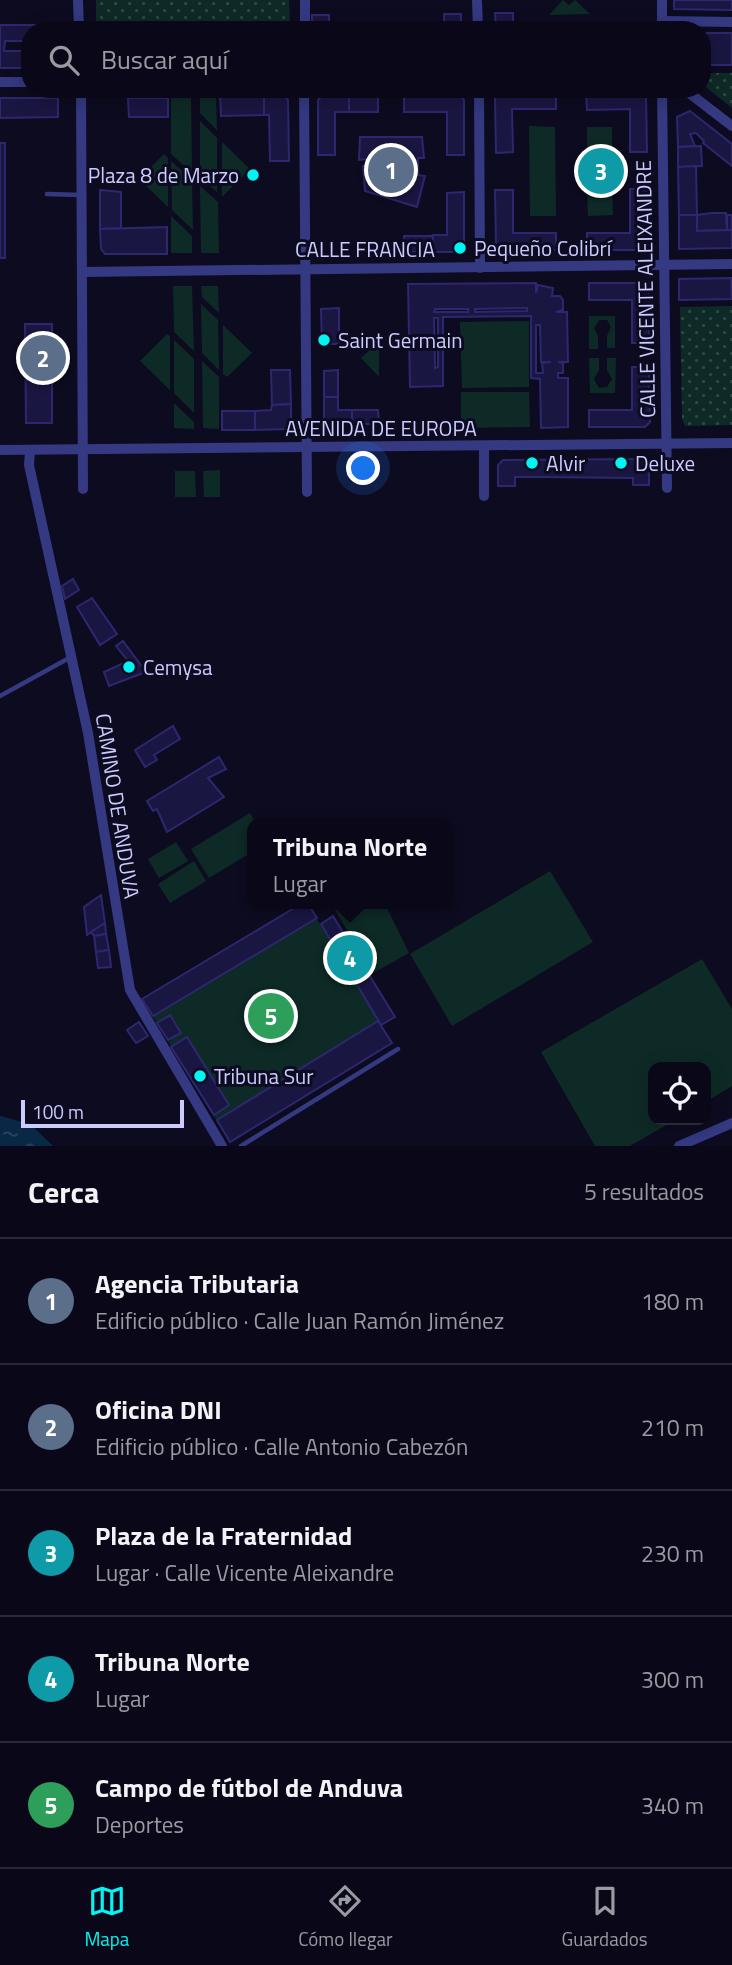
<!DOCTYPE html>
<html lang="es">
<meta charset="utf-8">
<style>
:root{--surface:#0a0818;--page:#131121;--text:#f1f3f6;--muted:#999aa2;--line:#2a2937;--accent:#00f6f3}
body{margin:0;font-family:"Titillium Web",sans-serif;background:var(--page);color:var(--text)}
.controls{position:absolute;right:21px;bottom:21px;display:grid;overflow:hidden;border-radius:14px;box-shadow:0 4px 18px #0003}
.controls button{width:63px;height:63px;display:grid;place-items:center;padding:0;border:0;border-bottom:2px solid var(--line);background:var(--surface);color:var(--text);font:35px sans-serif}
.scale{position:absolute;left:21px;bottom:18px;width:163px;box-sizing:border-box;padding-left:7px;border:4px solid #cbcbff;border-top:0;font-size:19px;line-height:24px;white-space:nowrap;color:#cbcbff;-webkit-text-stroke:5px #0d0b20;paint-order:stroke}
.you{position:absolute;left:364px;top:469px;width:24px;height:24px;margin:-18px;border:5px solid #fff;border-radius:50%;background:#1a73e8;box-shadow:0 0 0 10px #1a73e833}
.badge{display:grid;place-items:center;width:46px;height:46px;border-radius:50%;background:var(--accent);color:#fff;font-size:23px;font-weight:700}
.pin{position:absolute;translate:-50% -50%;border:4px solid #fff;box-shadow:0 2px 7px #0006}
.popup{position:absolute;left:247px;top:818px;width:206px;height:91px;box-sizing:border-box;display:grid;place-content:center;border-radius:14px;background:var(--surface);filter:drop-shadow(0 2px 5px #0005);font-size:23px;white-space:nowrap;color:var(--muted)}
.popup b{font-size:26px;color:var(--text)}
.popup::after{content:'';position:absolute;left:50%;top:100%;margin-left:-14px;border:14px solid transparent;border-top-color:var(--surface)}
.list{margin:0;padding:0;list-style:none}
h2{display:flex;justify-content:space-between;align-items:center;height:91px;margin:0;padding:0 28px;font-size:30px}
h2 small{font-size:23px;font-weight:400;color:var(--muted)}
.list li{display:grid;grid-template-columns:46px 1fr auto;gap:21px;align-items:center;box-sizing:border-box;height:126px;padding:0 28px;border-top:2px solid var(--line)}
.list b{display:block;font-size:26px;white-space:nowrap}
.list p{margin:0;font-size:23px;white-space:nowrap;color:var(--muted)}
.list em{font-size:23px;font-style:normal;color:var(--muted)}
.icon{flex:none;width:38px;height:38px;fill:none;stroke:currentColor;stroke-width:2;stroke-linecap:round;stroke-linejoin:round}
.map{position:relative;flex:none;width:732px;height:1146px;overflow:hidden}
.search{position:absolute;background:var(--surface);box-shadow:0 4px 18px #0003;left:21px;right:21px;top:21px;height:77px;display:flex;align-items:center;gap:18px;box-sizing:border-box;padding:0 24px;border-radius:28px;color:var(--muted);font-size:26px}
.sheet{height:721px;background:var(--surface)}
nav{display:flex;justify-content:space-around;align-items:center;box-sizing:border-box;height:98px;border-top:2px solid var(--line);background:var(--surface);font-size:19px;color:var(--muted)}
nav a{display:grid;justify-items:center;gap:4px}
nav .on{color:var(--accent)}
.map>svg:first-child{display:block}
</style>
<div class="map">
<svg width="732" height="1146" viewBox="0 0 732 1146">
<defs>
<pattern id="park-dots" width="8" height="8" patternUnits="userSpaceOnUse" patternTransform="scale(1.75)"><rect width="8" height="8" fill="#0e2a26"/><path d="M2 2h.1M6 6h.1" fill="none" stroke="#304847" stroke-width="1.8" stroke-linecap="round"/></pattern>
<pattern id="water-ripples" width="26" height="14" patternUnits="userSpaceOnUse" patternTransform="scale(1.75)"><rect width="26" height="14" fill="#092846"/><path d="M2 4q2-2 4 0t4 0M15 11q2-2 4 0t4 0" fill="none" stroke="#2c4662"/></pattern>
</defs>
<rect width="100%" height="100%" fill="#0d0b20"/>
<g fill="#0e2a26">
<polygon points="563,0 569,5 575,0 590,14 549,15"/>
<polygon points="191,97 192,173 171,154 171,98"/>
<polygon points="200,97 216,97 217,130 200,113"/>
<polygon points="200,121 217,138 217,192 200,177"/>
<polygon points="529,126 555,127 556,216 530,216"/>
<rect x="587" y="127" width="25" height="25"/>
<polygon points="222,142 250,169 222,197"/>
<polygon points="164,154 168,158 168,207 139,179"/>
<polygon points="171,161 192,180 193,230 172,210"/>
<polygon points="200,186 218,202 219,253 201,253"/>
<polygon points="612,189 613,215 588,216 587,190"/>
<polygon points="171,216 192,236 192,253 171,253"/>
<polygon points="173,286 192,286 194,351 174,332"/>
<polygon points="201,286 218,286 219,313 202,297"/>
<polygon points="201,304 218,320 219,370 202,353"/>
<polygon points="589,316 615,316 615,348 607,348 607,336 611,327 607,320 599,320 594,328 598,336 598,349 589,349"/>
<polygon points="529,321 529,387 462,388 460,322"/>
<polygon points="223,325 252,353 227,377 223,374"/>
<polygon points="167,334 170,336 170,390 140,361"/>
<polygon points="174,340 194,359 194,413 174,393"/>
<polygon points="379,342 379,377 361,358"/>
<polygon points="589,358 599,358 599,370 594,379 599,388 607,387 612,379 607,370 607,358 616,358 615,393 590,393"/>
<polygon points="202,361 219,377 219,429 203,428"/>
<polygon points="461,392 529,392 530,427 461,428"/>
<polygon points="174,403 194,422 194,429 174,428"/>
<polygon points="220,470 220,497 204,497 203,471"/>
<polygon points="175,471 195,471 196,497 175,497"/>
<polygon points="250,813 256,823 252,823 252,852 209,878 191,849"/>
<polygon points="176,842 188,861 159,878 148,859"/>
<polygon points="194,861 206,881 170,903 158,884"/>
<polygon points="550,871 593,942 452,1026 410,954"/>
<polygon points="301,904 308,904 392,1043 230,1142 142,999"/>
<polygon points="345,904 385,904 409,953 373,973 335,910"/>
<polygon points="702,959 732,1009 732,1086 706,1102 706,1067 653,1067 653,1120 675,1120 630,1146 595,1146 541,1052"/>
</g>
<g fill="url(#park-dots)">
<polygon points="96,0 289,0 290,30 96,30"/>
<polygon points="702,73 732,73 732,108 702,84"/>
<polygon points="732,306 732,425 685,426 682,419 680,307"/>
</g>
<polygon fill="url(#water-ripples)" points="0,1116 30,1124 53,1146 0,1146"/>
<g fill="#1a1642" stroke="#2d276f" stroke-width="2" fill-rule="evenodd">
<polygon points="674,0 732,0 732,10 674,9"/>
<polygon points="495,13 513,13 513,30 496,30"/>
<rect x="444" y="14" width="17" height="16"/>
<rect x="312" y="15" width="17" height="15"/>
<polygon points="0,25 47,25 47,30 30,30 30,41 5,41 4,51 30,51 30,68 0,68"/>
<rect x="702" y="33" width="30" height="32"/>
<polygon points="501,92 556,92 556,109 512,109 513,152 496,153 495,98"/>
<polygon points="586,92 641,92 646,97 647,152 630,152 630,109 587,110"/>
<polygon points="283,95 288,100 289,161 270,161 269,115 264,115 264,96"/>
<polygon points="323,95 349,95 349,112 335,112 335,155 318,155 318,100"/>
<rect x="349" y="95" width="29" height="17"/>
<polygon points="404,95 460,95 464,100 464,155 447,155 447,112 404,112"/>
<polygon points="220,96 264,96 264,115 221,116"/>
<polygon points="0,98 58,98 58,117 0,118"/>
<polygon points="128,98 168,98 168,117 129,117"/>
<polygon points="690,111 732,144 732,166 703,143 704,141 696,133 690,134 695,146 678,147 677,117"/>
<polygon points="360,137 422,137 424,158 418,158 418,175 425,176 417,207 365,191 363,166 367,166 368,159 359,160"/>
<rect x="0" y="143" width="5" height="115"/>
<polygon points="701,146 702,166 678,167 678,147"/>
<polygon points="696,166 697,215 679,215 678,167"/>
<polygon points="630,189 647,189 647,245 642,250 587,250 587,233 630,233"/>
<polygon points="100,190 121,192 121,228 100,229"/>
<polygon points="495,190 513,190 513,233 556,233 556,250 501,250 496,246"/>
<polygon points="464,192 464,248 459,252 433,252 433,235 447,235 447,193"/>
<polygon points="712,213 726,213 727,230 697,231 697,215"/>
<polygon points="679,215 697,215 697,231 732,230 732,248 679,249"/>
<rect x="727" y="215" width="5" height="15"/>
<polygon points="167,227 167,254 105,254 101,249 100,229"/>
<rect x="404" y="236" width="29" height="16"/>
<polygon points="731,278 732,299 679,300 679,279"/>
<path d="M536 283V293L538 285 553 288 552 296H560L563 300V310L556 312H567L568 362H558L563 363V373H558V378H568V427L541 428 540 379 531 378V316L443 317V386L410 387 408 284ZM527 308V311L475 312V309ZM435 309H468V312H434ZM434 318H438V367L435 368ZM536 325H540L541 362H551L542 363 543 373H536Z"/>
<polygon points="589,283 645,283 649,287 649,343 632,343 632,300 589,300"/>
<polygon points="339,308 339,344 322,344 321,309"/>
<polygon points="25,324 52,324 52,423 26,423"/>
<polygon points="632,367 649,367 650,422 645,427 589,427 589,410 632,410"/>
<polygon points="271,370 290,370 291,404 272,405"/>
<polygon points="338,370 338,397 324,397 324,371"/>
<polygon points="324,397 338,397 338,410 352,410 352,424 324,424"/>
<polygon points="291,404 291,424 287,429 255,430 255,411 271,410 272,405"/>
<polygon points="352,410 378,410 379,424 352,424"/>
<rect x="222" y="411" width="33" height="19"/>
<polygon points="644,459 649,464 649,485 633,485 633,478 542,477 515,477 515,486 498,486 498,465 503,460"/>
<polygon points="73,579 79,590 65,599 62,586"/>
<polygon points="92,598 117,634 100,645 77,607"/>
<polygon points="123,641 146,672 109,686 104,672 128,661 116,646"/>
<polygon points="173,726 180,739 154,755 157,760 145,767 135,750"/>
<polygon points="219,757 226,769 208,778 224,797 167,832 157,809 153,811 147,801"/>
<polygon points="101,895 105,923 87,935 84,907"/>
<polygon points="301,904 308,904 317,918 153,1016 142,999"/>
<polygon points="333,916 395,1017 381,1025 321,924"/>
<polygon points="105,923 106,934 94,936 91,932"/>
<polygon points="106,934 109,950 96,952 94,936"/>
<polygon points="109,950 111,967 98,968 96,952"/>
<polygon points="170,1015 181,1033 168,1040 157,1023"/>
<polygon points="378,1021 392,1043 230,1142 217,1120"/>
<polygon points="139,1022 148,1036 136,1043 127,1030"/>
<polygon points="187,1037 229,1105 214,1115 171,1047"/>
</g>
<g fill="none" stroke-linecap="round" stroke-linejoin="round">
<g stroke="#343982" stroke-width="4.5">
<polyline points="47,194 81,195"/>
<polyline points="0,696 71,657"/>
<polyline points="241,1146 398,1049"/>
</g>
<g stroke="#343982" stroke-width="10">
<polyline points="78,0 79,30"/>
<polyline points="305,0 305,30"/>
<polyline points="477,0 478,30"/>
<polyline points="662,0 662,30"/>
<polyline points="662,21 732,22"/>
<polyline points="0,82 30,82"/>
<polyline points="81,89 83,489"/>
<polyline points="304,89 307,492"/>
<polyline points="479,89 480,268"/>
<polyline points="662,89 667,488"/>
<polyline points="684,89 732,126"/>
<polyline points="82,272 732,264"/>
<polyline points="484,447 484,496"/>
<polyline points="0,450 732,443"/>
<polyline points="30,451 29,465 88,733 130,990 222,1146"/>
<polyline points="679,1146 732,1123"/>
</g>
</g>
<g fill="#00f6f3" stroke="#0d0b20" stroke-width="2.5">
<circle cx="253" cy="175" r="7"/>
<circle cx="460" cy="248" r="7"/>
<circle cx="324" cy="340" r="7"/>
<circle cx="532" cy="463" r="7"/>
<circle cx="621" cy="463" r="7"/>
<circle cx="129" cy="667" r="7"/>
<circle cx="200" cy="1076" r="7"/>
</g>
<g text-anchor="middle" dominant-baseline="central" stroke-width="6" stroke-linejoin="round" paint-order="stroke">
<g font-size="21" fill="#cbcbff" stroke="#0d0b20" text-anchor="start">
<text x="239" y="175" text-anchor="end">Plaza 8 de Marzo</text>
<text x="474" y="248">Pequeño Colibrí</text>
<text x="338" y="340">Saint Germain</text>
<text x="546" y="463">Alvir</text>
<text x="635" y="463">Deluxe</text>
<text x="143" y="667">Cemysa</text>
<text x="214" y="1076">Tribuna Sur</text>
</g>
<g font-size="21" fill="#cbcbff" stroke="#0d0b20">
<text x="365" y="249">CALLE FRANCIA</text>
<text transform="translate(645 289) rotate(-91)">CALLE VICENTE ALEIXANDRE</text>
<text x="381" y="428">AVENIDA DE EUROPA</text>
<text transform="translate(118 806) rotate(81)">CAMINO DE ANDUVA</text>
</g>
</g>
</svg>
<div class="controls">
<button><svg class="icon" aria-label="locate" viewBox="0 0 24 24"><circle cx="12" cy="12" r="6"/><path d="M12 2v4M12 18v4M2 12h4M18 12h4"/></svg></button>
</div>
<div class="scale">100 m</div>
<div class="you"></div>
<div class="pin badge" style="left:391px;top:170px;background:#5c6f8a">1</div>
<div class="pin badge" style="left:43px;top:358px;background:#5c6f8a">2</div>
<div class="pin badge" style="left:601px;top:171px;background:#0f9aa8">3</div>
<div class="pin badge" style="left:350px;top:958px;background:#0f9aa8">4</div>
<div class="popup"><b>Tribuna Norte</b>Lugar</div>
<div class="pin badge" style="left:271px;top:1016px;background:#2e9e5b">5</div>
<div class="search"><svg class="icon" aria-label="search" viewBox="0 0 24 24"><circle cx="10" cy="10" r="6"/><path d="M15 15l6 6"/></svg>Buscar aquí</div>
</div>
<section class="sheet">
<h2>Cerca<small>5 resultados</small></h2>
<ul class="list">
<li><span class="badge" style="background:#5c6f8a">1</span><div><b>Agencia Tributaria</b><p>Edificio público · Calle Juan Ramón Jiménez</p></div><em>180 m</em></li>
<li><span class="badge" style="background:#5c6f8a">2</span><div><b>Oficina DNI</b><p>Edificio público · Calle Antonio Cabezón</p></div><em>210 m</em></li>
<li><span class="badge" style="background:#0f9aa8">3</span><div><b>Plaza de la Fraternidad</b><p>Lugar · Calle Vicente Aleixandre</p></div><em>230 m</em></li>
<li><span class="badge" style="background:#0f9aa8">4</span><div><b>Tribuna Norte</b><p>Lugar</p></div><em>300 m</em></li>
<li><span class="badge" style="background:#2e9e5b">5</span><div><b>Campo de fútbol de Anduva</b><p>Deportes</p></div><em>340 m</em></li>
</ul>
</section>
<nav>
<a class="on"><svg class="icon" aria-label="map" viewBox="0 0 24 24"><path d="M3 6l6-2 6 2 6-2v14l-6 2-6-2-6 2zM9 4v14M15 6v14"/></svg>Mapa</a>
<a><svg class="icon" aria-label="directions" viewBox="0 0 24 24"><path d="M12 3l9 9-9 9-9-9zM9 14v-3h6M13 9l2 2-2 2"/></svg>Cómo llegar</a>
<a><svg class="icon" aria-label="saved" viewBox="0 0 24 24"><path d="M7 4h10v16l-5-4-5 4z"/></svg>Guardados</a>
</nav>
